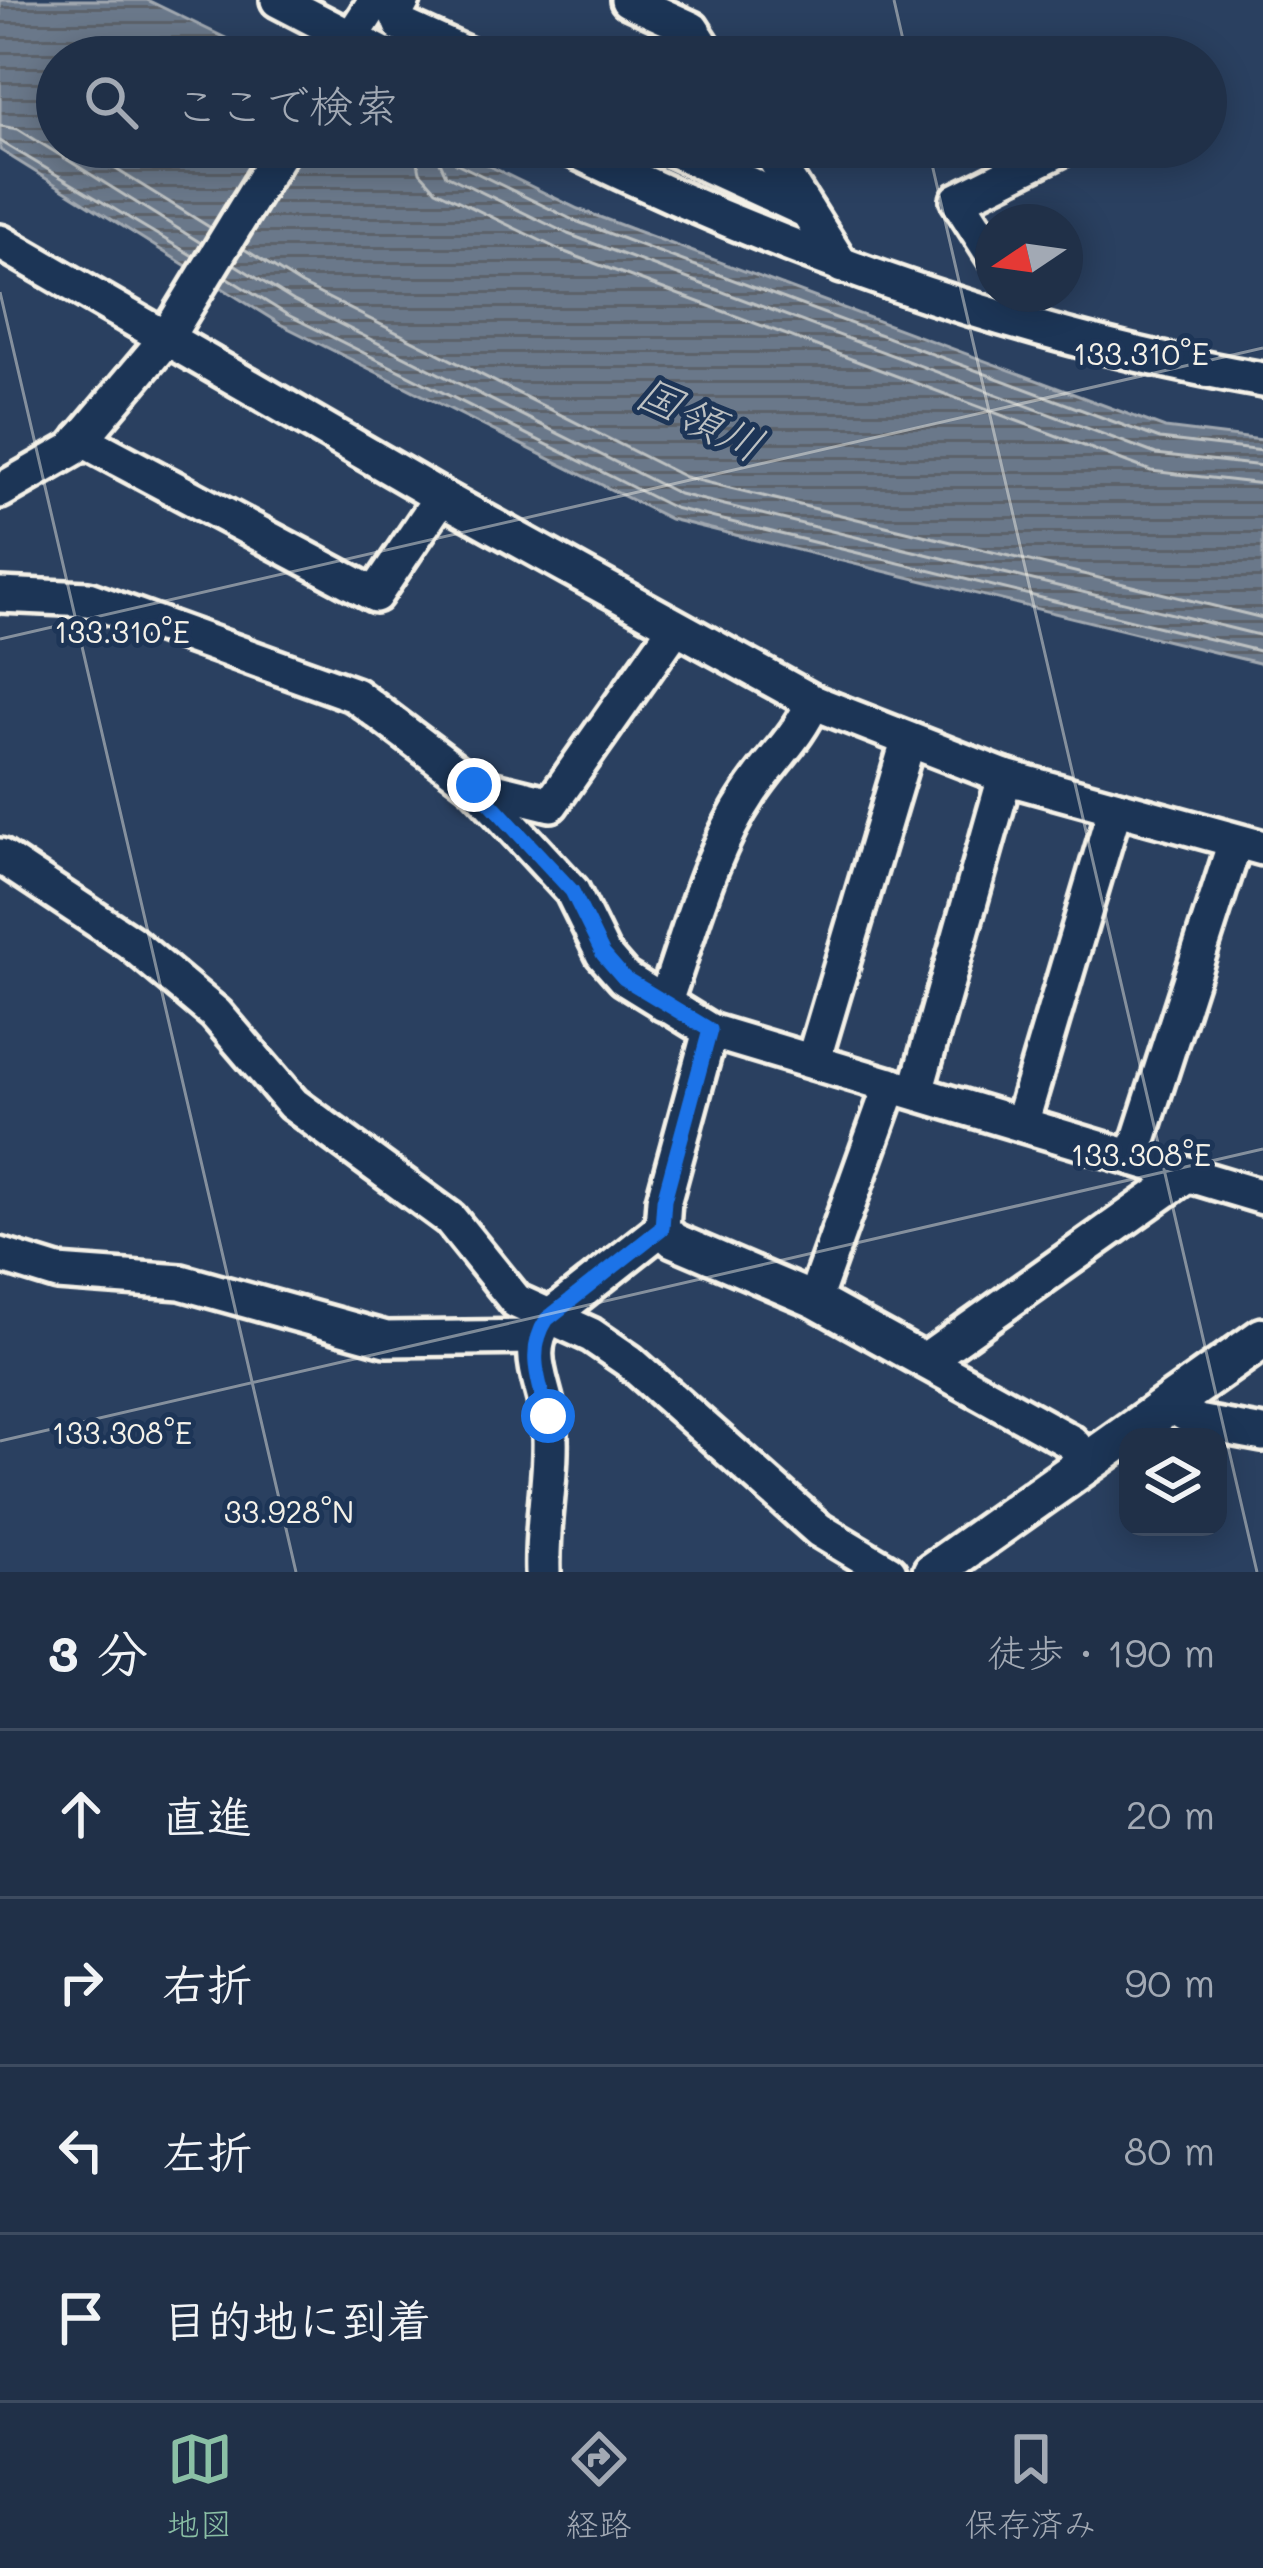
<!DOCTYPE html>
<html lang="ja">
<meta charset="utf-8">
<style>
:root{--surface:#203048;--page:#2d3c52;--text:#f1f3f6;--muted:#a2a9b4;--line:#3d4b60;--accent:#8abfa5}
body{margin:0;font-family:Mali,"Klee One",sans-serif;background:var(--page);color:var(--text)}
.controls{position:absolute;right:36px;bottom:36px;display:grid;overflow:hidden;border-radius:24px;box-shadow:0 6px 30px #0003}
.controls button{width:108px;height:108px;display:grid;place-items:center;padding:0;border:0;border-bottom:3px solid var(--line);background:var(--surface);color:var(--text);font:60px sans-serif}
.compass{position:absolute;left:975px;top:204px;width:108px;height:108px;border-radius:50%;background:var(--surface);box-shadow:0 6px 30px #0003;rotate:257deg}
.stop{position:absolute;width:36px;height:36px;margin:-27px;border:9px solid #1a73e8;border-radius:50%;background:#fff}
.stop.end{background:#1a73e8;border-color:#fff;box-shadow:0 3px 12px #0008}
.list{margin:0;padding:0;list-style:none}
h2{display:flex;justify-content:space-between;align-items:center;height:156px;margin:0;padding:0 48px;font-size:51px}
h2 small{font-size:39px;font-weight:400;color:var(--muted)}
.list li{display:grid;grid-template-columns:78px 1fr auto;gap:36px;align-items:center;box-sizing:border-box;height:168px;padding:0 48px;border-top:3px solid var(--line)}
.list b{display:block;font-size:45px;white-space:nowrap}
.list em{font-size:39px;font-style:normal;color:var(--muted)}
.icon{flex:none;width:66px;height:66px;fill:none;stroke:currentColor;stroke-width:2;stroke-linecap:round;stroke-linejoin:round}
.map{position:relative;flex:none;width:1263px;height:1572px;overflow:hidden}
.search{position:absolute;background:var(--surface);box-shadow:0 6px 30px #0003;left:36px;right:36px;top:36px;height:132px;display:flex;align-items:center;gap:30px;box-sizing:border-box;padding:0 42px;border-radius:66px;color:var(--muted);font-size:45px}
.sheet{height:828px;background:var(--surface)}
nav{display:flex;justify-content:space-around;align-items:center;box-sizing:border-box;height:168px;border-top:3px solid var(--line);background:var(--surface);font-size:33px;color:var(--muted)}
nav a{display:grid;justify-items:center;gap:6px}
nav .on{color:var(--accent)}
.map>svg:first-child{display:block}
</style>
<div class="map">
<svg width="1263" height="1572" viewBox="0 0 1263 1572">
<defs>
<pattern id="water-rules" width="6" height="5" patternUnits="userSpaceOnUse" patternTransform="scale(3)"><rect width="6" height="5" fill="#6a788a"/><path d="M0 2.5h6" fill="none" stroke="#5b626b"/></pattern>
</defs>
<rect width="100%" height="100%" fill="#2a4060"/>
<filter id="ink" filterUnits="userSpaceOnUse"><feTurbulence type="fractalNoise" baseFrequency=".00833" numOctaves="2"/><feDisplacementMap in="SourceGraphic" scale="24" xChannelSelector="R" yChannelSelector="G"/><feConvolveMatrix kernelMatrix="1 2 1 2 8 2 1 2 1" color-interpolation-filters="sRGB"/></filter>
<g filter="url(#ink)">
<polygon fill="url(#water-rules)" stroke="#a1a8b0" stroke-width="3" points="0,0 147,0 265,57 57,57 57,147 450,147 578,209 1165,428 1263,440 1263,664 670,519 280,324 0,150"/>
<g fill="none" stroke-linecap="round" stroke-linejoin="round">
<g stroke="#bdc1c2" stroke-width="3">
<polyline points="0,126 18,129 201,243"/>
<polyline points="0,141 193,256"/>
<polyline points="80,147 211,228"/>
<polyline points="415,147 420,172 436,190 562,251 1151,471 1263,484"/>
<polyline points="433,147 446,175 568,234 1156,454 1263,466"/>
<polyline points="448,147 456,163 573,220 1160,439 1263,451"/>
<polyline points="244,249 302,285 685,477 1263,618"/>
<polyline points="234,264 294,301 679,494 1263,636"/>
<polyline points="226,277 286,314 674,508 1263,652"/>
</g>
<defs>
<g id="minor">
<polyline points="278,0 388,57"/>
<polyline points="403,0 396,13 401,25 472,57"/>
<polyline points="628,0 692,29 710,57"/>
<polyline points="339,57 376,0"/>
<path d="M567 147C786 253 1023 338 1263 380"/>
<polyline points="668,147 807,211"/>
<polyline points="767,147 842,266"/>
<polyline points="0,242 441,497 813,702 1005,777 1263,848"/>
<polyline points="993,255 958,200 1065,147"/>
<polyline points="81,439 375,595 441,497"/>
<polyline points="0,491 73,449 165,340 283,147"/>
<polyline points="0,595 88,599 355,695 474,785 572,891 603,954 624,978 710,1031 1263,1197"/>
<polyline points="474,785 551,804 674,629"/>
<polyline points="0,856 130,942 216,1014 293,1104 450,1219 516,1301 591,1335 629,1361 819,1530 889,1572"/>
<path d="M664 1004C689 935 708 855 749 794 770 761 798 738 813 702"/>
<polyline points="710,1031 664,1200 662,1228 673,1240 814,1300 1071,1442 1089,1462"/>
<polyline points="813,1061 908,742"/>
<polyline points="916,1092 1005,777"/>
<polyline points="1021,1124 1115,808"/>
<polyline points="1133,1158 1235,842"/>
<polyline points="0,1255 58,1273 181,1282 386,1339 535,1337"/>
<polyline points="814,1300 891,1085"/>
<polyline points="925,1361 1188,1174"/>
<polyline points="1169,1404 1198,1422 1263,1434"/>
<path d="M543 1572C541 1521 554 1469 549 1419 544 1382 523 1354 547 1319L662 1228"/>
</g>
<polyline id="tertiary" points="933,1572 1263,1338"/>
</defs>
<use href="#minor" stroke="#f4f1e8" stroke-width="42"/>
<use href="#tertiary" stroke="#f4f1e8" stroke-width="48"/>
<use href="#minor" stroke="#1d3557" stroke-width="33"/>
<use href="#tertiary" stroke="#1d3557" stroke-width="39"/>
</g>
</g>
<g fill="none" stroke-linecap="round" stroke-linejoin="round" filter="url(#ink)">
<path stroke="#1a73e8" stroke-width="15" d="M474 785 572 891 603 954 624 978 710 1030 664 1200 662 1228 547 1319C526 1351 539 1382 548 1416"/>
</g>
<path fill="none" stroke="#f4f1e8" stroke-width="3" stroke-opacity="0.45" d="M894 0 907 57M928 147 1257 1572M0 292 296 1572M0 639 1263 348M0 1441 1263 1149"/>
<g text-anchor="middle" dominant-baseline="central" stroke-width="10" stroke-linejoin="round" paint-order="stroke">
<g font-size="45" font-style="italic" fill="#bdc1c2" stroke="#1d3557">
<text transform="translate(701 417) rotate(26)">国領川</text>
</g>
</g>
<g font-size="30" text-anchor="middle" fill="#f4f1e8" stroke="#1d3557" stroke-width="10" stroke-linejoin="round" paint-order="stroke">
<text x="1141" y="365">133.310°E</text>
<text x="122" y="643">133.310°E</text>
<text x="1141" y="1166">133.308°E</text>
<text x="122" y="1444">133.308°E</text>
<text x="289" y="1523">33.928°N</text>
</g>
</svg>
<div class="controls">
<button><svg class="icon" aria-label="layers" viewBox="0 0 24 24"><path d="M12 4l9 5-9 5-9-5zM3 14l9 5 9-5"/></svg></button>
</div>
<svg class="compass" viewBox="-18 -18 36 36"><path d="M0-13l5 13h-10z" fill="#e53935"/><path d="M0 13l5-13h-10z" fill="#a2a9b4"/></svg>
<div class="stop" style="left:548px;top:1416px"></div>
<div class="stop end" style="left:474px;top:785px"></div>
<div class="search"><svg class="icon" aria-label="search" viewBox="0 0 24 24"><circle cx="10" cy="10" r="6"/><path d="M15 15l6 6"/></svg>ここで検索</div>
</div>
<section class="sheet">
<h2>3 分<small>徒歩 · 190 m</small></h2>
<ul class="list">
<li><svg class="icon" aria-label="ahead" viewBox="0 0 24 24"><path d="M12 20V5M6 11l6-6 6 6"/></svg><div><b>直進</b></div><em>20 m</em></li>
<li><svg class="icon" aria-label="right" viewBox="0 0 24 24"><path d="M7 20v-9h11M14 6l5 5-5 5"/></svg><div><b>右折</b></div><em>90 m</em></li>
<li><svg class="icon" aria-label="left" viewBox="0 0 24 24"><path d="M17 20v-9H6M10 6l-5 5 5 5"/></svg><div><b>左折</b></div><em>80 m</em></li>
<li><svg class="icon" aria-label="arrive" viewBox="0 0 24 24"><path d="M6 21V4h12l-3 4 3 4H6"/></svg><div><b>目的地に到着</b></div></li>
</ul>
</section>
<nav>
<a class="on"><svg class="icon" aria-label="map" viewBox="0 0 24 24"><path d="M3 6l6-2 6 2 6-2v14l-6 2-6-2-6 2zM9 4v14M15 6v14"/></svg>地図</a>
<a><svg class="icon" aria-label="directions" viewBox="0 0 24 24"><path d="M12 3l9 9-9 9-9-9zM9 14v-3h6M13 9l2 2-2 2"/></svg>経路</a>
<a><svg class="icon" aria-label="saved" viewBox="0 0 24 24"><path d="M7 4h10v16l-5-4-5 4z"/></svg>保存済み</a>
</nav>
